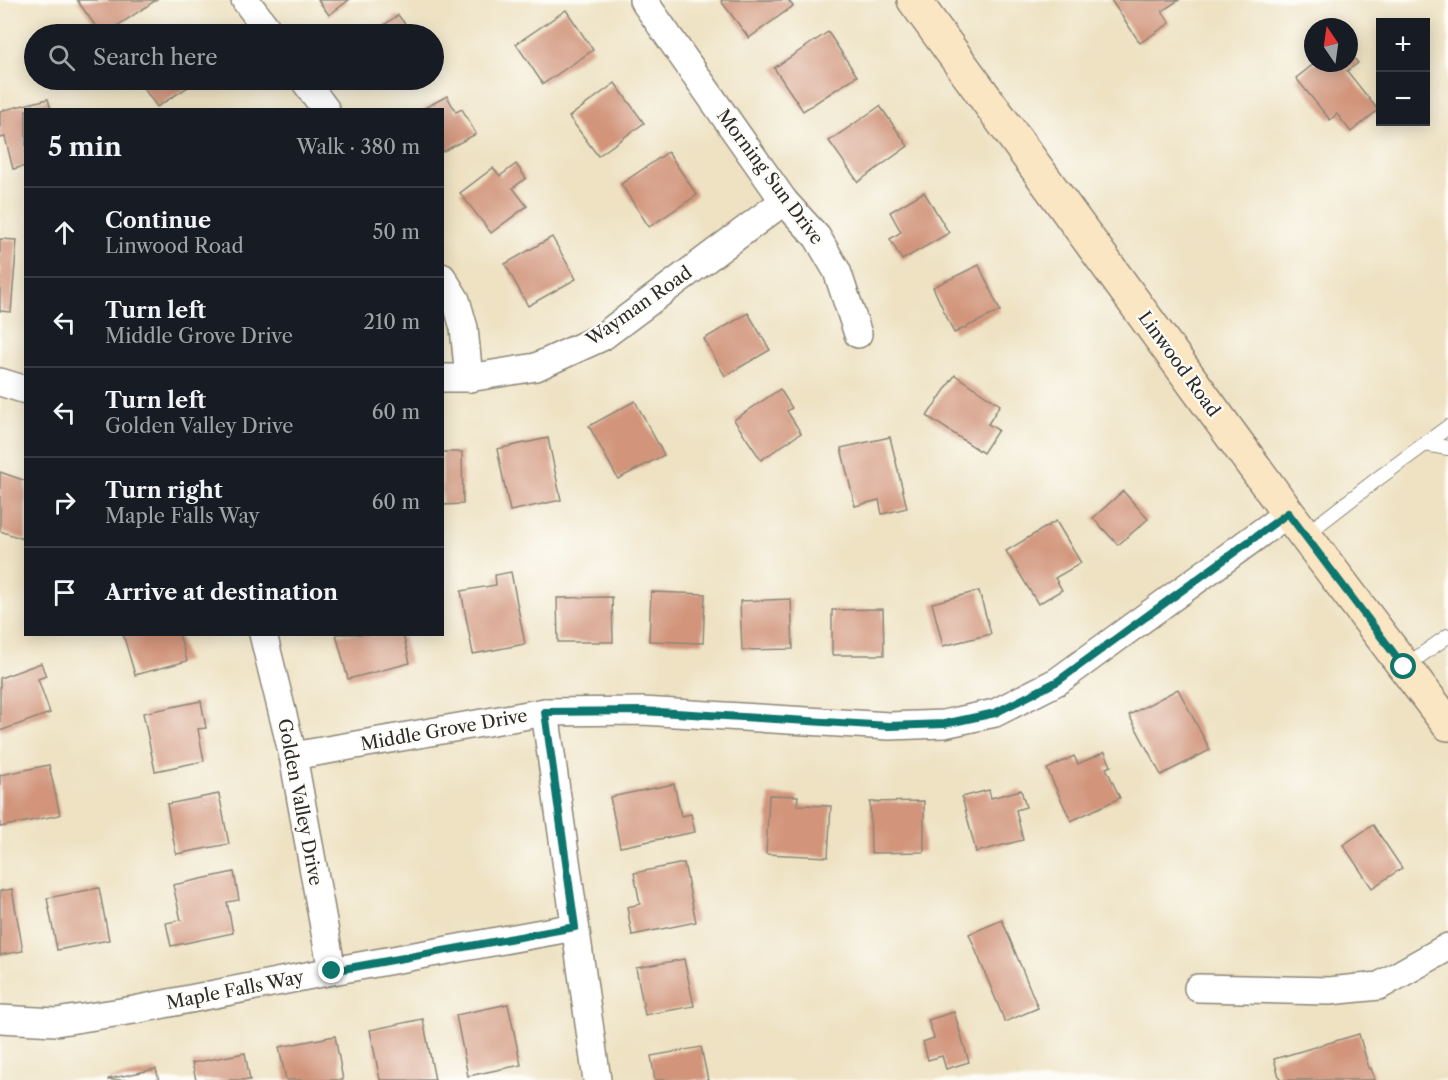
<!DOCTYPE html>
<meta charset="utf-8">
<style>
:root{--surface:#171b24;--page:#20242c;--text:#f1f3f6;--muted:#9ea1a6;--line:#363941}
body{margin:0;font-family:"Libre Caslon Text",serif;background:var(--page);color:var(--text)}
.controls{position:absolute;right:18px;top:18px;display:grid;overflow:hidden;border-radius:0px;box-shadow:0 3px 15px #0003}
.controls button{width:54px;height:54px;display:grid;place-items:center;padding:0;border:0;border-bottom:2px solid var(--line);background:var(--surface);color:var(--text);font:30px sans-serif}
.compass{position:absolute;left:1304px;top:18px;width:54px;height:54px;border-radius:50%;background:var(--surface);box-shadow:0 3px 15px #0003;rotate:347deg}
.stop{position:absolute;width:18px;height:18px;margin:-14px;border:4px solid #0f766e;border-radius:50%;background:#fff}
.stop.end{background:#0f766e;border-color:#fff;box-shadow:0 2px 6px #0008}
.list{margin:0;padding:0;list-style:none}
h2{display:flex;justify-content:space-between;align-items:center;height:78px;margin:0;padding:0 24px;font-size:26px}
h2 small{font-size:20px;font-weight:400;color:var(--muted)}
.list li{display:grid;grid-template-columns:39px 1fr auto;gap:18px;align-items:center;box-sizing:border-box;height:90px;padding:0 24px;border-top:2px solid var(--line)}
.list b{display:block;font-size:22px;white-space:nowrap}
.list p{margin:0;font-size:20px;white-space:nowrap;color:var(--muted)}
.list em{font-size:20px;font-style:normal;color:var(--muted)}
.icon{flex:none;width:33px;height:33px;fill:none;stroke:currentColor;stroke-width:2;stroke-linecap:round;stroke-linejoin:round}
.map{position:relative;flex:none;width:1448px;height:1080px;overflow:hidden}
.search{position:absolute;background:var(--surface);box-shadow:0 3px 15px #0003;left:24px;top:24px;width:420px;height:66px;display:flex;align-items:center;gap:15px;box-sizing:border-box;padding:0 21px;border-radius:33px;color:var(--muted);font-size:22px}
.panel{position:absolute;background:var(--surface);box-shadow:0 3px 15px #0003;left:24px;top:108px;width:420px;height:528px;border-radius:0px}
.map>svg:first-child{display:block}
</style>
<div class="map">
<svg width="1448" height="1080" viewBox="0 0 1448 1080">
<rect width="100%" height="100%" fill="#fdfcf7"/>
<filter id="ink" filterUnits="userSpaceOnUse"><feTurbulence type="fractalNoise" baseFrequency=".0167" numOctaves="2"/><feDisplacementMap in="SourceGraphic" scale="12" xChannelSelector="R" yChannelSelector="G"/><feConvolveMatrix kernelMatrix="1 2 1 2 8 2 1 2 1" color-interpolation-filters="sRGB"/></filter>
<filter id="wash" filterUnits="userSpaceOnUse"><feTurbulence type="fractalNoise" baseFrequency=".008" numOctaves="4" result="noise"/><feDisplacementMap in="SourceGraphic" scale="24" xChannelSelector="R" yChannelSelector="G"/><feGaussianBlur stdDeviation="1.35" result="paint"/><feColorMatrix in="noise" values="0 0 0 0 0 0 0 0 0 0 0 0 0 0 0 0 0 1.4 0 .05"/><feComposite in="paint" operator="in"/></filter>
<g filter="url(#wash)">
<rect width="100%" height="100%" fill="#eee2c3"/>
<g id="blocks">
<g fill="#d2957c">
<polygon points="77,0 156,0 105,34 101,34"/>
<polygon points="318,0 349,0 329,15"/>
<polygon points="722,0 788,0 793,6 749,38 721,1"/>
<polygon points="1111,0 1179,0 1162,11 1170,23 1140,43"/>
<polygon points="566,10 593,50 543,84 516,44"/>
<polygon points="398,15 413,34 372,34"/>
<polygon points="828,32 857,76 803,111 774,68"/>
<polygon points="1349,51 1358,63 1347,71 1378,110 1351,132 1337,114 1330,120 1296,78 1315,63 1349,63"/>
<polygon points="138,80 199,80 157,107"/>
<polygon points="615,83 644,123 598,156 569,117"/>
<polygon points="447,96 456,112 462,109 476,134 442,152 442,110 421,110"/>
<polygon points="48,99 51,110 26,110 26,166 13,169 5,137 0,138 0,111"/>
<polygon points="880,106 908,146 858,182 829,141"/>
<polygon points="668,152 697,195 649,227 621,184"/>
<polygon points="516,164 526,178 513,188 527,206 491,233 460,193 493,168 500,176"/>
<polygon points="924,192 949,233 902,260 890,239 901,232 890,212"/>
<polygon points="552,237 576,279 528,306 505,264"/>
<polygon points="0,239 17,240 11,312 0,311"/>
<polygon points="979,265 1000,311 954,333 933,287"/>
<polygon points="748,313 770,350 725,376 704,339"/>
<polygon points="955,375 1000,405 988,424 998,430 983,453 927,416"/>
<polygon points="780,389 792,408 787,411 801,433 761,460 734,420"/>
<polygon points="635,401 664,455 618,479 589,426"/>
<polygon points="890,437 907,508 882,514 879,500 855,506 841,448"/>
<polygon points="548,438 561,500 510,511 497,449"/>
<polygon points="442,452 462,452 463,504 442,505"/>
<polygon points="0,472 26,481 26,540 0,531"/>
<polygon points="1123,491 1148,519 1118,545 1093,518"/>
<polygon points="1056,521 1081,563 1055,578 1062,590 1038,604 1006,551"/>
<polygon points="511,572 525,644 473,654 461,591 496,585 495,575"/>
<polygon points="979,591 991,634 943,646 932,603"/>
<polygon points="651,592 705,594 703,643 649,641"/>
<polygon points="612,597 613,642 558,642 557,598"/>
<polygon points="791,599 793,649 742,650 740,601"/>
<polygon points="883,609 884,655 832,655 832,610"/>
<polygon points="123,634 179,634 187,661 135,675"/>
<polygon points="336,634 403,634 410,663 348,679"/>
<polygon points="41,663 46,676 38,679 50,713 0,731 0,678"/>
<polygon points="1178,689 1210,750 1161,775 1129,715"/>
<polygon points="201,701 206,728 198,729 204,761 155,771 143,713"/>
<polygon points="1105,752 1111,766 1106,768 1120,798 1071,821 1047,769 1074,756 1078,764"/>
<polygon points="49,765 60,815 0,827 0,775"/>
<polygon points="674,784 681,816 691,814 695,832 620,847 610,797"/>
<polygon points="989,790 991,798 1021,790 1026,807 1016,810 1023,840 976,852 962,797"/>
<polygon points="219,794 229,844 176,854 167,804"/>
<polygon points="769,795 798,796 797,805 831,806 828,857 766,854"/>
<polygon points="924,801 924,852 871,853 870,802"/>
<polygon points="1373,825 1402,868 1372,888 1343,845"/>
<polygon points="684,863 696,922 632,935 627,907 640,904 634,873"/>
<polygon points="234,872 239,900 227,902 233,933 171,946 166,923 181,920 173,885"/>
<polygon points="99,888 109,940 57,950 47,898"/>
<polygon points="12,889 23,951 0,955 0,891"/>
<polygon points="1002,920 1038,1008 1005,1022 969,934"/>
<polygon points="684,959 694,1006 645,1015 636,968"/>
<polygon points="508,1004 521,1065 468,1076 456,1015"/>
<polygon points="954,1012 969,1062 946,1069 942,1056 928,1060 923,1042 934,1038 928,1020"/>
<polygon points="423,1019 435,1080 380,1080 370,1030"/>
<polygon points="1359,1034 1369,1069 1371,1068 1375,1080 1280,1080 1274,1059"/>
<polygon points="335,1036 343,1080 286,1080 279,1047"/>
<polygon points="701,1047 708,1080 655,1080 651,1056"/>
<polygon points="245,1053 250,1080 196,1080 192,1063"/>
<polygon points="156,1069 159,1080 108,1080 108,1079"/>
</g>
</g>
</g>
<g filter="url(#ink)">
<use href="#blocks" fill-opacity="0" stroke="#8c8677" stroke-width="1.5"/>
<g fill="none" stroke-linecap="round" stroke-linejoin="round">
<defs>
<g id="lane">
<polyline points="1425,444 1448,448"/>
<polyline points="1305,535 1376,480 1448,427"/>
<polyline points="1404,667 1448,636"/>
</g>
<g id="street">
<polyline points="245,0 271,34"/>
<polyline points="643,0 784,201 817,237 837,271 858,334"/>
<polyline points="304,80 326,110"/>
<polyline points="442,277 456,300 464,328 469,378"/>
<polyline points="442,378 469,378 536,367 602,337 784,201"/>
<polyline points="0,382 26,390"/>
<polyline points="263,634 293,756 332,971"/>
<polyline points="545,712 597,1080"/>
<polyline points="293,756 545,712 642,711 889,726 944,724 995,713 1058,681 1288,513"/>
<polyline points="1198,988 1329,991 1379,986 1448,947"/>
<polyline points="0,1019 56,1022 134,1010 332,971 575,927"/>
</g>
<polyline id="secondary" points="914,0 1288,513 1448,724"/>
</defs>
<use href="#lane" stroke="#8c8677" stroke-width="16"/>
<use href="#street" stroke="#8c8677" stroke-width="30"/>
<use href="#secondary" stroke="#8c8677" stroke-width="36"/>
<use href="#lane" stroke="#fff" stroke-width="14"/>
<use href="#street" stroke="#fff" stroke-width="27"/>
<use href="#secondary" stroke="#fbe6c4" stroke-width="33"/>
</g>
</g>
<g fill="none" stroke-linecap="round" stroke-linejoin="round" filter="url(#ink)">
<polyline stroke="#0f766e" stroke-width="8" points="332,971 575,927 545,712 642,711 889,726 944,724 995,713 1058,681 1288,513 1404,667"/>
</g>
<g text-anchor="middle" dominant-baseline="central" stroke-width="4.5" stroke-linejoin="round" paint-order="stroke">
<g font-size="18" fill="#2b2b2b" stroke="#fdfcf7">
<text transform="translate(770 177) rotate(53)">Morning Sun Drive</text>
<text transform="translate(639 306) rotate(-35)">Wayman Road</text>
<text transform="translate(1179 364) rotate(54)">Linwood Road</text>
<text transform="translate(444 730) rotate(-10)">Middle Grove Drive</text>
<text transform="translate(300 802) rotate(79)">Golden Valley Drive</text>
<text transform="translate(235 990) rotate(-11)">Maple Falls Way</text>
</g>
</g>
</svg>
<div class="controls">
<button>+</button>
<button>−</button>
</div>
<svg class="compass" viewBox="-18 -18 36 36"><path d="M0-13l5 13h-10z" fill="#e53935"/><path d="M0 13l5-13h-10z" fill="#9ea1a6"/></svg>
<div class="stop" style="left:1404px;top:667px"></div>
<div class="stop end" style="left:332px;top:971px"></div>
<div class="search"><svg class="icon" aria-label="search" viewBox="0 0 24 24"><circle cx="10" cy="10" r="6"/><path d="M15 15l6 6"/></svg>Search here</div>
<section class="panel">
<h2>5 min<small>Walk · 380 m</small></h2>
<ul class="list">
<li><svg class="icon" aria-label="ahead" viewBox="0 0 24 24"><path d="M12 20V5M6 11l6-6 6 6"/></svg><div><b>Continue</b><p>Linwood Road</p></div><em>50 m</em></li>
<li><svg class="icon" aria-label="left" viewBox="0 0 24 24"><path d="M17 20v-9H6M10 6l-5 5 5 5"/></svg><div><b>Turn left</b><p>Middle Grove Drive</p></div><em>210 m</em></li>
<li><svg class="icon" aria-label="left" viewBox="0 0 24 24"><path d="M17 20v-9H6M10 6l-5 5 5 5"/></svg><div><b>Turn left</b><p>Golden Valley Drive</p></div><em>60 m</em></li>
<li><svg class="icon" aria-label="right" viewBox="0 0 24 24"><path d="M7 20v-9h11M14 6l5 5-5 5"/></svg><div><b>Turn right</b><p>Maple Falls Way</p></div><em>60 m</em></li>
<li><svg class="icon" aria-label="arrive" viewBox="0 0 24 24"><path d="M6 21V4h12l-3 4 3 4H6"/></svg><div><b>Arrive at destination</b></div></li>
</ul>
</section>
</div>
